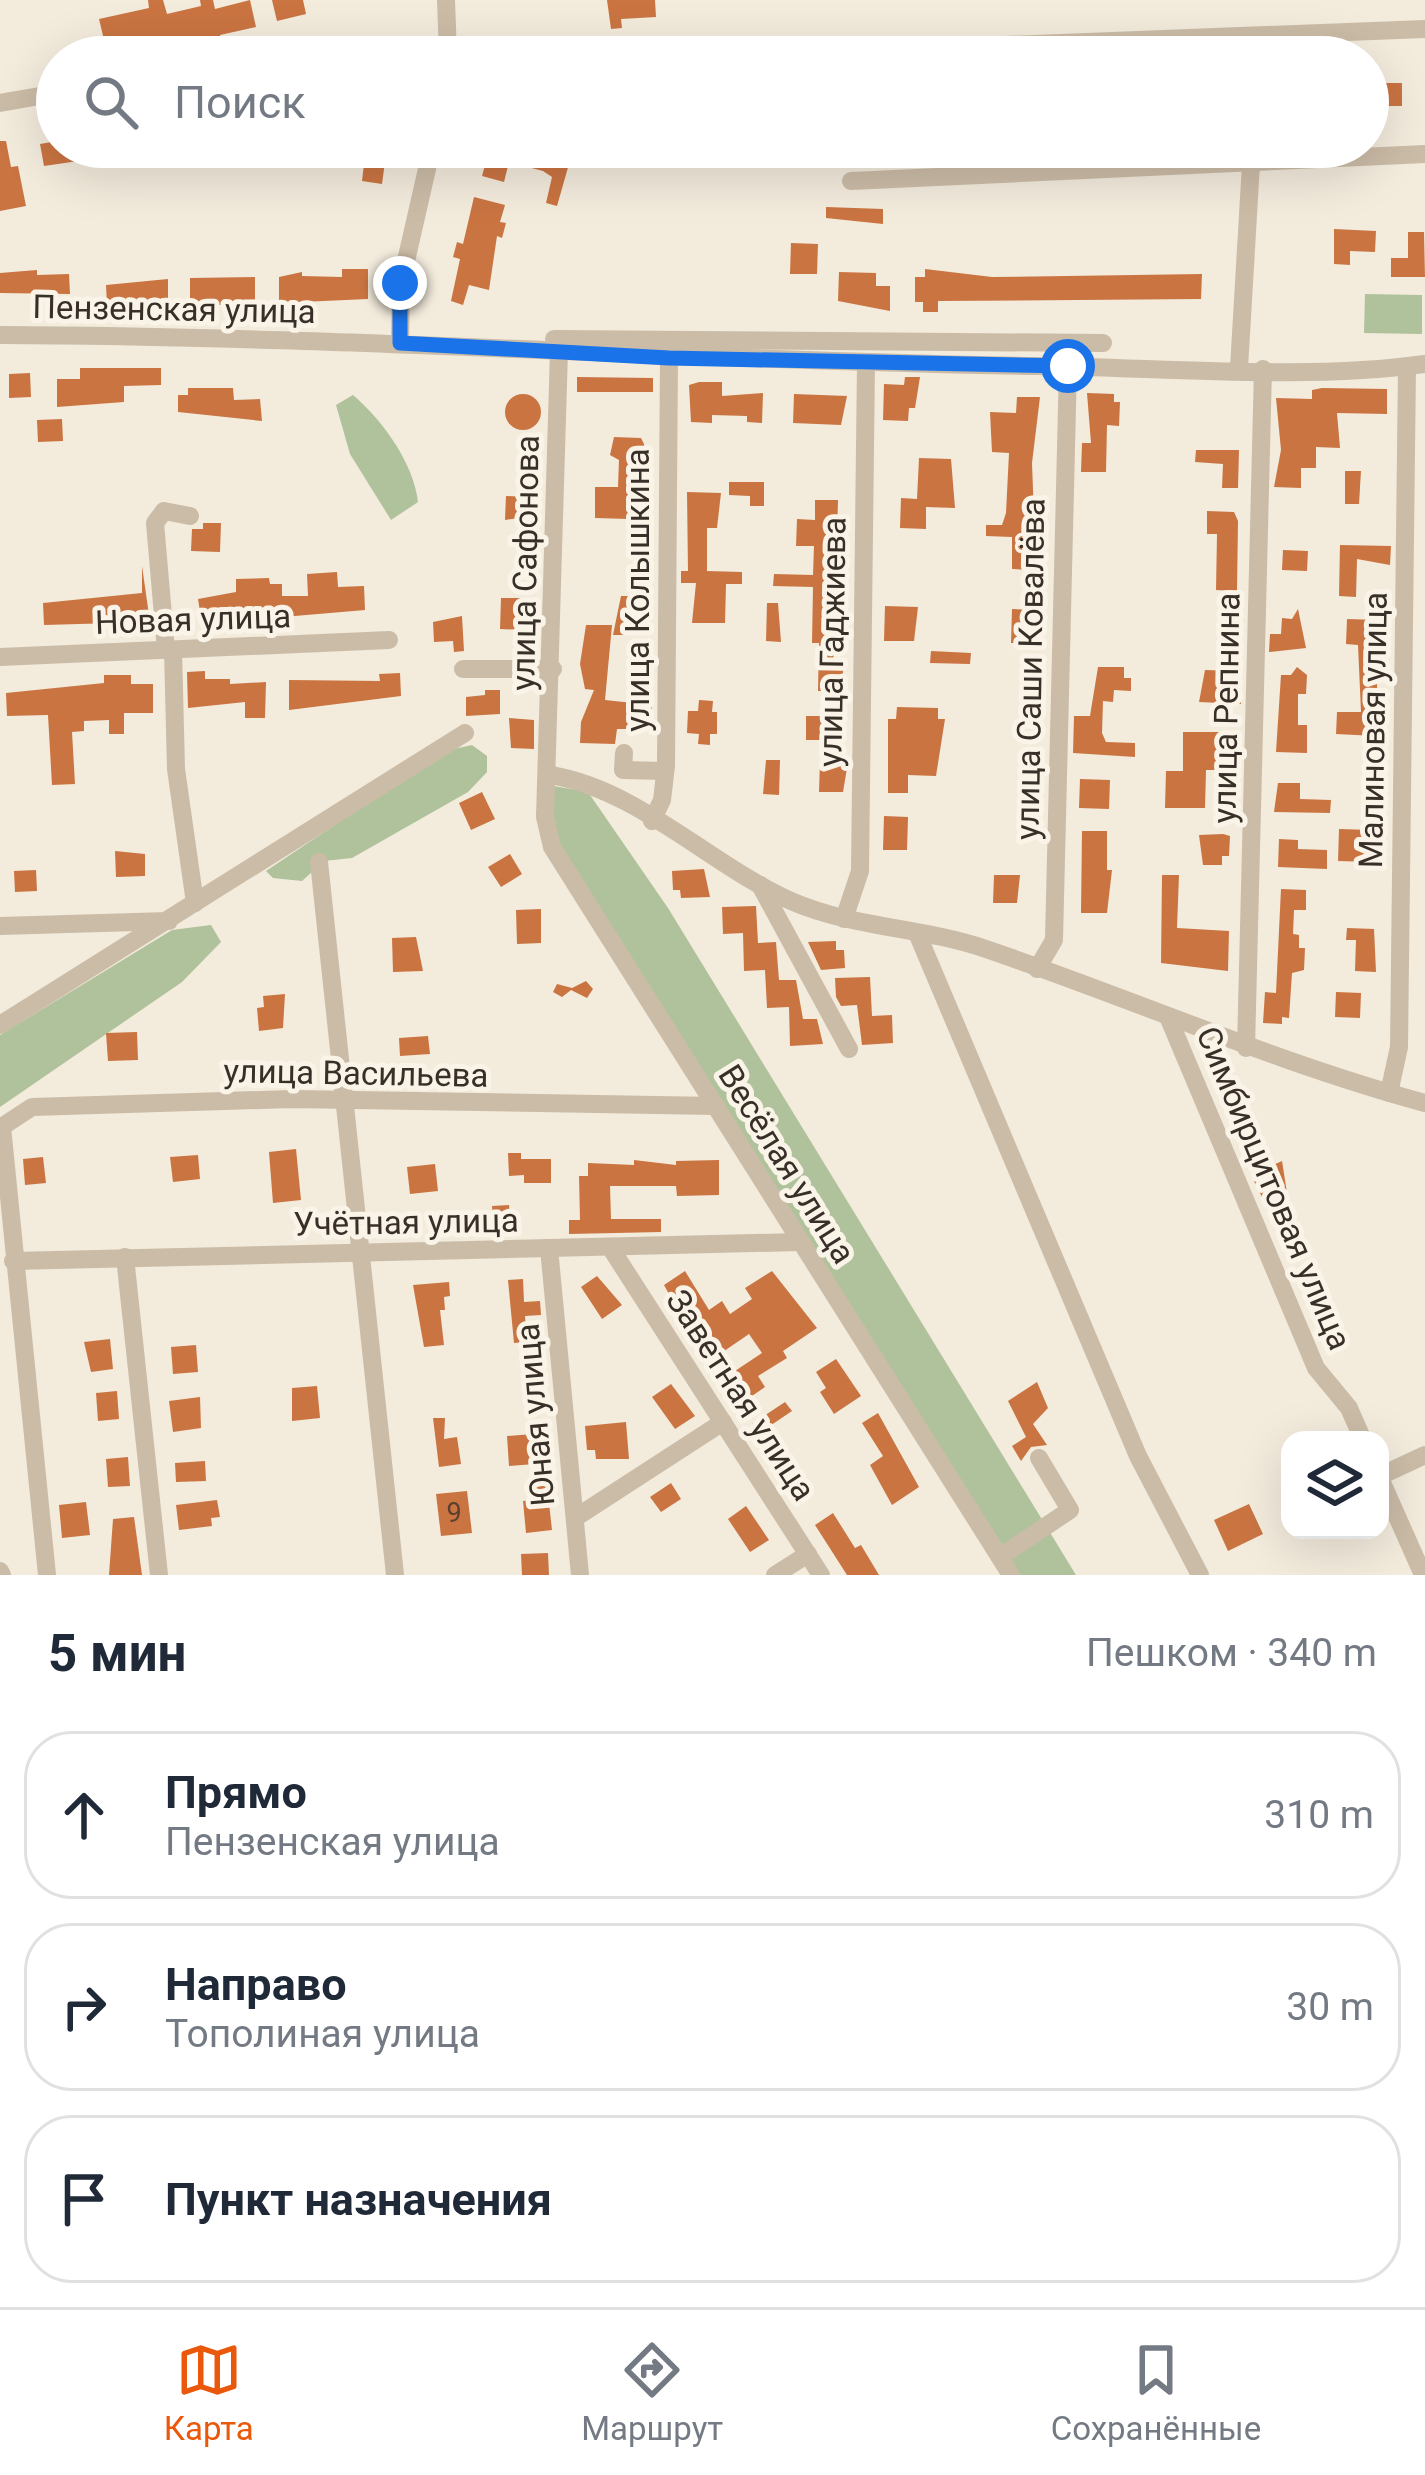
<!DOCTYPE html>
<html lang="ru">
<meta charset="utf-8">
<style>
:root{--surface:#fff;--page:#f2f2f3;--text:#1f2937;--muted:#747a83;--line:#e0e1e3;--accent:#ea580c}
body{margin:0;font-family:Roboto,sans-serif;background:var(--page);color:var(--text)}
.controls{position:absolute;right:36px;bottom:36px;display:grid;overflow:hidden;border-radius:24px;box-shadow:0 12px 48px #0002}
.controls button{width:108px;height:108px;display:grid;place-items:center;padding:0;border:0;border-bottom:3px solid var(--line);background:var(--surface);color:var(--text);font:60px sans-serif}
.stop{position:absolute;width:36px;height:36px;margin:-27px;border:9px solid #1a73e8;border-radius:50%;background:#fff}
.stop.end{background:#1a73e8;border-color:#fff;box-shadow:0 3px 12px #0008}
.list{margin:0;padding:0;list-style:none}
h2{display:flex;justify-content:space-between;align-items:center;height:156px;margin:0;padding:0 48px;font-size:51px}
h2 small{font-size:39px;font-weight:400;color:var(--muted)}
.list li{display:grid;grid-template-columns:78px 1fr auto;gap:36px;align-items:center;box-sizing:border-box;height:168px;margin:0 24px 24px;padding:0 24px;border:3px solid var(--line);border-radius:48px}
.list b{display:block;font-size:45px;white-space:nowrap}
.list p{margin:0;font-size:39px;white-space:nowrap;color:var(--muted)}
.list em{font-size:39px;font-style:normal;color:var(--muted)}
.icon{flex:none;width:66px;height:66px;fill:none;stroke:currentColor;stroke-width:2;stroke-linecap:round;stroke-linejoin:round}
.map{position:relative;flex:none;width:1425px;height:1575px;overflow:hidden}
.search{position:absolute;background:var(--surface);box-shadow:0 12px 48px #0002;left:36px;right:36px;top:36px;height:132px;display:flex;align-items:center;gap:30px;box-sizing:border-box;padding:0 42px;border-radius:66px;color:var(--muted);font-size:45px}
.sheet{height:732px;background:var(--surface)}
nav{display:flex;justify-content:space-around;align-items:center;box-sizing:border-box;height:168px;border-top:3px solid var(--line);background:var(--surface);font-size:33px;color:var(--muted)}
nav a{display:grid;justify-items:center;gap:6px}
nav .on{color:var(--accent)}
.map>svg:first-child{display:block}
</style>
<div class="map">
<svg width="1425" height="1575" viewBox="0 0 1425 1575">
<rect width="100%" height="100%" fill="#f3ebdc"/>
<g fill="#b0c29b">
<polygon points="1365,294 1422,295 1422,334 1364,333"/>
<path d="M353 395C383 421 413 462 418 502L391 520 350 454 336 405Z"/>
<polygon points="472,745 487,756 487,772 468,792 352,858 324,861 302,881 273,878 266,871 445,751"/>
<polygon points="548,785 588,792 668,908 1076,1575 1012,1575 536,812"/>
<polygon points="211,925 221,942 182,982 0,1107 0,1035 172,930"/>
</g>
<g fill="#ca7442">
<polygon points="148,0 163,0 167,14 201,6 200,0 213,0 215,9 250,0 256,27 220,35 222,43 200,48 199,42 131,51 129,44 105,44 99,19 149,8"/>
<polygon points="272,0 303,0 306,14 277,21"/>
<polygon points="607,0 655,0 656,17 621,19 622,28 611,29"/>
<rect x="1378" y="83" width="24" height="23"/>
<polygon points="0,141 6,141 11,167 18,166 26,206 0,211"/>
<polygon points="57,141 57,147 133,147 134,153 44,166 40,144"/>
<polygon points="366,147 387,147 382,184 362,181"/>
<polygon points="490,147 569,164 557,206 546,203 552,177 543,171 509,162 504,182 482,176"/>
<polygon points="474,197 505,205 500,222 506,223 502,238 497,236 489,290 469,285 463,305 451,301 460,259 453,257 457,242 463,244"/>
<polygon points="826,207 883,209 883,224 826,218"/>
<polygon points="1334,229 1376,231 1375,252 1350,251 1350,265 1334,264"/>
<polygon points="1408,232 1424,232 1425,277 1391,277 1391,258 1408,258"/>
<polygon points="791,243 818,244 817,274 790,274"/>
<polygon points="342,269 368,269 368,299 279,303 279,277 302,272 302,276 342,277"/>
<polygon points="925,269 992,277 1202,274 1201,299 938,301 938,312 923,312 923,302 915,302 915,277 925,277"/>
<polygon points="37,270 37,275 69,274 70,294 0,293 0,273"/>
<polygon points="839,272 876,273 876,286 890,286 890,311 838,301"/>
<polygon points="255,277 255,305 203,305 203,316 190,316 190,278"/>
<polygon points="168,279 168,298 161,298 162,306 107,306 106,285"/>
<polygon points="80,368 161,368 161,385 124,386 124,402 57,407 57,379 80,379"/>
<polygon points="30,373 31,397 9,398 9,374"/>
<polygon points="577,377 653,378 653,392 577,392"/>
<polygon points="905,377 920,377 915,408 909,408 908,421 883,420 884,384 904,385"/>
<polygon points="699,382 722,382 722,396 763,393 762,423 747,422 747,416 712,415 712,423 691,422 689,385"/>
<polygon points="188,388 233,388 234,400 260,399 262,421 178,412 178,395 188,395"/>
<polygon points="1322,388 1387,389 1387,414 1337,413 1340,448 1316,447 1316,468 1301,468 1301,488 1274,487 1281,450 1276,398 1312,399 1312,390"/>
<polygon points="1087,393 1114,394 1114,402 1120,402 1119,426 1107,425 1106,472 1081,472 1082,443 1091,443"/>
<circle cx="523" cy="412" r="18"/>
<polygon points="794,394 847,396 841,425 793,423"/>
<polygon points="1017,397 1040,397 1032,463 1036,570 1012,569 1012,537 986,536 986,525 1002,525 1006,513 1009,453 992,452 990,412 1016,413"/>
<polygon points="62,419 63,441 38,442 37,420"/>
<polygon points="614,437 641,438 644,444 647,530 629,529 629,519 595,518 595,487 618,487 619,460 610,455"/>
<polygon points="1196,450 1239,450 1238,488 1222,488 1223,464 1195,462"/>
<polygon points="919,458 951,459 955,508 926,507 926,529 900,528 901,498 917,499"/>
<polygon points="1345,471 1361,471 1359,504 1345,504"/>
<polygon points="729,482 764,482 764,506 750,506 750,496 729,495"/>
<polygon points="687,492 721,493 717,528 707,528 707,571 742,572 742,584 726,584 725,623 692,623 696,583 681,583 681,571 688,571"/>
<polygon points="506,496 529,497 528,517 505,520"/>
<polygon points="815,500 838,500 837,538 843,538 833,663 843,663 843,691 818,691 819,643 812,643 813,587 773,586 774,574 813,575 814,546 796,546 797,519 815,520"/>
<polygon points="1207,511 1234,512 1238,521 1237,591 1216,590 1217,534 1207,534"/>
<polygon points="203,523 221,523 220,552 191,551 192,529 203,529"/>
<polygon points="1340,545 1391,546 1390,565 1357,559 1356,597 1339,596"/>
<polygon points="1283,550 1308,551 1307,571 1282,570"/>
<polygon points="142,566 150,622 44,625 43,603 142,593"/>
<polygon points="337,572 338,587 364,586 365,610 283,617 237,612 201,618 198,599 236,592 236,579 269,578 270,584 282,584 282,596 308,596 307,574"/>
<polygon points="621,596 646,596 645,635 613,635"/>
<polygon points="501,598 527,598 526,630 500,629"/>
<polygon points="767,603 778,603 781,642 766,641"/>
<polygon points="885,606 918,607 914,641 884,641"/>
<polygon points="1012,609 1038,610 1033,643 1011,643"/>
<polygon points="1298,609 1306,648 1269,652 1270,634 1281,634 1282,618 1292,619"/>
<polygon points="462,616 464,651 454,652 453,641 434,642 433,622"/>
<polygon points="1347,619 1378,620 1383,633 1378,637 1376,736 1336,734 1337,712 1361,712 1358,645 1346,644"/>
<polygon points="586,625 612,625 605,700 652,705 651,729 617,729 615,744 580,743 581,722 594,690 585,689 580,664"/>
<polygon points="931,651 971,653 970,664 930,663"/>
<polygon points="1098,667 1124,667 1124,678 1131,678 1131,691 1114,690 1113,702 1103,701 1102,733 1106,742 1135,743 1135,757 1073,753 1074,716 1090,716"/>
<polygon points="1297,667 1307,675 1306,694 1298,694 1298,725 1307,725 1307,753 1276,752 1281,675 1291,675"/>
<polygon points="1205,670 1236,671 1241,704 1199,702"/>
<polygon points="205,671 205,679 230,679 230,684 266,682 265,718 245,718 245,702 188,708 187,672"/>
<polygon points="400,673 401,696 289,710 289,680 380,681 379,674"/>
<polygon points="104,675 131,675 131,684 153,684 153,713 124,713 124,734 109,734 109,720 84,721 84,731 72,732 75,784 52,785 48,715 7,716 6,693 104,683"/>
<polygon points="485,690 500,690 500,714 466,716 466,697 485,695"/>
<polygon points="699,700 713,701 712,712 717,712 717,734 710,734 710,745 698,744 699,734 687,733 688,711 698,711"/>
<polygon points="897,707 938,708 938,719 945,719 936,776 908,775 908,793 888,793 888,719 896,719"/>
<rect x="806" y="716" width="30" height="24"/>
<polygon points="509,718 534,720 534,749 511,748"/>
<polygon points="1183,732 1220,732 1220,770 1206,770 1205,808 1165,808 1166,771 1183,771"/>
<polygon points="766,760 780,760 779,795 763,794"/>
<polygon points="820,761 848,762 843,792 819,792"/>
<polygon points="1080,779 1110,780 1109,809 1079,808"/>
<polygon points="1278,783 1300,783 1300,799 1331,800 1330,813 1274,812"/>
<polygon points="482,792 495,819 471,830 459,803"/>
<polygon points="884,816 908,817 907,850 883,850"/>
<polygon points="1339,829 1372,830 1371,862 1338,861"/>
<polygon points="1082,831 1107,831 1107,870 1112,870 1107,913 1081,913"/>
<polygon points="1223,834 1230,836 1229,856 1222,856 1222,865 1203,865 1199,835"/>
<polygon points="1279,839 1298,840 1298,849 1327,850 1327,869 1278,867"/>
<polygon points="115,851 145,854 145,876 116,877"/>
<polygon points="510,854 522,874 501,887 488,867"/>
<polygon points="704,869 710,897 681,898 680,890 673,890 672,871"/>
<polygon points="36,870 37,891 15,892 14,871"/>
<polygon points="994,875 1020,875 1017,903 993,903"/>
<polygon points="1162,875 1179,875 1177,928 1229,931 1228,971 1161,963"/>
<polygon points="1281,889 1306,890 1306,910 1294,910 1293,934 1299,935 1299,948 1305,948 1304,970 1292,973 1289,1018 1282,1017 1282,1024 1263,1023 1265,992 1276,993"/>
<polygon points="756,906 758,943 776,942 779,980 796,980 803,1019 817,1019 823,1044 790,1046 789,1007 767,1008 765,970 744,971 743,933 723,934 722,907"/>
<polygon points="541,909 541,943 517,944 516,910"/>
<polygon points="1347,928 1374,929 1376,972 1355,971 1356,940 1346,940"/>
<polygon points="416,937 423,971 393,972 392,938"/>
<polygon points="836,941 836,950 844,950 845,968 821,970 808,942"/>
<polygon points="870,977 872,1016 892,1015 893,1043 862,1045 857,1005 841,1006 836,997 835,978"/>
<polygon points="586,981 593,989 587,998 571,990 562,997 553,992 557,984 572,988"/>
<polygon points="1336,992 1361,993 1360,1018 1335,1017"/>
<polygon points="285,994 283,1028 259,1031 257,1008 264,1007 263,996"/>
<polygon points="137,1032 138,1060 108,1061 106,1033"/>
<polygon points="428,1036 430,1054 400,1056 399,1038"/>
<polygon points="296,1149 301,1200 273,1203 269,1152"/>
<polygon points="508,1153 521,1153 521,1159 551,1159 551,1183 524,1183 524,1175 509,1176"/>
<polygon points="198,1155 200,1179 173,1182 170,1157"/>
<polygon points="43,1157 46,1183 25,1185 23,1159"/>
<polygon points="634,1160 676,1165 676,1161 719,1160 719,1195 677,1196 676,1186 610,1186 611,1219 661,1219 661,1232 569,1234 569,1220 580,1220 579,1176 588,1176 588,1163 634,1165"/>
<polygon points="1282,1161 1287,1193 1265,1203 1251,1175"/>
<polygon points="435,1164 438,1191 410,1194 407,1167"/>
<polygon points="509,1205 512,1235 495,1236 492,1206"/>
<polygon points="685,1271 709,1310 722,1301 730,1314 752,1299 745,1288 772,1271 817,1328 783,1351 787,1358 758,1376 765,1387 746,1400 729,1375 762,1353 749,1334 714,1358 699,1336 694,1340 664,1285"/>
<polygon points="597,1276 622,1305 602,1319 581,1287"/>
<polygon points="523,1279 524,1302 540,1301 541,1315 525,1316 527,1342 514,1343 508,1280"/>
<polygon points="449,1282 450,1296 444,1297 445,1310 440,1310 444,1345 424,1347 413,1285"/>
<polygon points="110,1339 113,1369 91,1372 84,1342"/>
<polygon points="196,1345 198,1372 173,1374 171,1347"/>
<polygon points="836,1359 861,1396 834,1414 820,1392 826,1388 816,1372"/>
<polygon points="1037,1382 1048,1408 1033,1424 1047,1445 1031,1447 1021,1461 1012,1446 1026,1437 1008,1401"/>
<polygon points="671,1384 695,1416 675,1429 652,1397"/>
<polygon points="317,1386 320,1418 292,1421 292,1388"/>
<polygon points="117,1391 119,1419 98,1421 96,1393"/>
<polygon points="200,1397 201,1428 173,1432 169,1401"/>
<polygon points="785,1402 792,1411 758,1434 752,1424"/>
<polygon points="878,1413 919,1487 892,1505 870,1465 883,1456 862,1423"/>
<polygon points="433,1418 445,1418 444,1439 457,1437 461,1464 439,1467"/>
<polygon points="626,1422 629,1459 596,1459 595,1450 587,1450 585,1426"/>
<polygon points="533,1434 533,1443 539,1443 535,1464 509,1466 507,1436"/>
<polygon points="128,1457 130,1486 108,1487 106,1459"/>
<polygon points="205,1461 206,1481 176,1482 175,1463"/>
<polygon points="671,1483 681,1499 661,1512 650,1497"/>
<polygon points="547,1485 552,1530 526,1533 523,1501 530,1500 529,1486"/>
<polygon points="467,1491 472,1533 441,1536 436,1494"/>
<polygon points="217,1500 220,1517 211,1518 212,1526 179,1530 176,1505"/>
<polygon points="86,1502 90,1535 62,1538 59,1505"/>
<polygon points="1249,1504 1263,1534 1228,1551 1214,1520"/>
<polygon points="746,1506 769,1540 750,1552 728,1519"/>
<polygon points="833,1513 855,1548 861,1545 879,1575 847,1575 815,1525"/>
<polygon points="134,1517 142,1575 109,1575 113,1519"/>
<polygon points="548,1553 549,1575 522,1575 521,1554"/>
</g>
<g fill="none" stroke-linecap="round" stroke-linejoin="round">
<g stroke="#cbbca7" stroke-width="18">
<polyline points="446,0 448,55"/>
<polyline points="258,57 345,46 448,46"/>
<polyline points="693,57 1425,29"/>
<polyline points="0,103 57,93"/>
<polyline points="851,181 1425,154"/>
<path d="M0 335C345 336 690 361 1035 366 1158 367 1304 381 1425 364"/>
<polyline points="554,339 1103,343"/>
<polyline points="400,343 401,283 432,147"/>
<polyline points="559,351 545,817 552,847 1011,1575"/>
<polyline points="1239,368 1251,164"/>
<polyline points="166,650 155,523 164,511 190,516"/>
<polyline points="173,650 176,769 195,903"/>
<polyline points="0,657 389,640"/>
<polyline points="463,669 553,669"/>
<polyline points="624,753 623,770 665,771"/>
<path d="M550 775C638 789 710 865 791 901 853 928 922 927 986 949 1133 999 1274 1062 1425 1103"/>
<polyline points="652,821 662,800 666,766 669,358"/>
<polyline points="319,862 395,1575"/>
<polyline points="760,885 849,1049"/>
<polyline points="844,919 860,871 866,363"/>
<polyline points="0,926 169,921"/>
<polyline points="917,933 1138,1456 1200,1575"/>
<polyline points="1037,969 1054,940 1068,366"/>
<polyline points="1169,1019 1316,1368 1349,1408 1363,1440"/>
<polyline points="0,1025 465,733"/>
<polyline points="1246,1048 1263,369"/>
<polyline points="1389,1093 1399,1047 1407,367"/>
<polyline points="2,1127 47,1575"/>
<polyline points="0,1128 32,1107 292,1099 716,1106"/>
<polyline points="610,1247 821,1575"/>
<polyline points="549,1248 580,1575"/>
<polyline points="125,1257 159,1575"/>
<polyline points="13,1261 800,1242"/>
<polyline points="1380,1476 1425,1455"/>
<polyline points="1380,1478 1423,1575"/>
<polyline points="575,1518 723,1422"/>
<polyline points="1000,1557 1070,1510 1039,1458"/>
<polyline points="0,1571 2,1575"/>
<polyline points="775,1575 808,1554"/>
</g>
</g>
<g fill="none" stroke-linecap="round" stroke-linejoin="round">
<polyline stroke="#1a73e8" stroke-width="15" points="400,283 400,343 669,358 1068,366"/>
</g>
<g text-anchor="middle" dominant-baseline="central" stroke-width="10" stroke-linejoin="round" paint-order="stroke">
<g font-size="27" fill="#5c402e">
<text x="454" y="1513">9</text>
</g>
<g font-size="33" fill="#382f28" stroke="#faf4e8">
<text transform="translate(174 309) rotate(1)">Пензенская улица</text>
<text transform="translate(525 563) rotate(-89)">улица Сафонова</text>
<text transform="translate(637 590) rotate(-90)">улица Колышкина</text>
<text transform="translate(193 619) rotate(-2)">Новая улица</text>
<text transform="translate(832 642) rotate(-89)">улица Гаджиева</text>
<text transform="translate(1030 669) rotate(-89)">улица Саши Ковалёва</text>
<text transform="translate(1226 708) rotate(-89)">улица Репнина</text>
<text transform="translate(1373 730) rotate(-89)">Малиновая улица</text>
<text transform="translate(356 1073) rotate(1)">улица Васильева</text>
<text transform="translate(787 1164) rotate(58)">Весёлая улица</text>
<text transform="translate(1274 1188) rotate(67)">Симбирцитовая улица</text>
<text transform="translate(406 1222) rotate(-1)">Учётная улица</text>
<text transform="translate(741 1395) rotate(57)">Заветная улица</text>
<text transform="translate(535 1415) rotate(-95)">Юная улица</text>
</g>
</g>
</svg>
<div class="controls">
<button><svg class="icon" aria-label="layers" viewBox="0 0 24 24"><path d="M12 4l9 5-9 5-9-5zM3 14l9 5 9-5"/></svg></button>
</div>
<div class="stop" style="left:1068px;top:366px"></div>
<div class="stop end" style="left:400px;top:283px"></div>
<div class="search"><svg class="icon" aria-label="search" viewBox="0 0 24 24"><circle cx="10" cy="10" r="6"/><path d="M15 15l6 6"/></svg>Поиск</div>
</div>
<section class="sheet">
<h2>5 мин<small>Пешком · 340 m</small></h2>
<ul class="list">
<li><svg class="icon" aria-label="ahead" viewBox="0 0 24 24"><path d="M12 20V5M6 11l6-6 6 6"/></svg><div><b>Прямо</b><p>Пензенская улица</p></div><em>310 m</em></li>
<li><svg class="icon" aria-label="right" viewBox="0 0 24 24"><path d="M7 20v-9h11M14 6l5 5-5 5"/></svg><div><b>Направо</b><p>Тополиная улица</p></div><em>30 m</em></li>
<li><svg class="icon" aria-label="arrive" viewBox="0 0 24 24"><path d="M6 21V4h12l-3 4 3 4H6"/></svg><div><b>Пункт назначения</b></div></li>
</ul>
</section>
<nav>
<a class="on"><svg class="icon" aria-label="map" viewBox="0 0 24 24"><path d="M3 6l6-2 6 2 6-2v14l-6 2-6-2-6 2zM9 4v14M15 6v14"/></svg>Карта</a>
<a><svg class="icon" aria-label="directions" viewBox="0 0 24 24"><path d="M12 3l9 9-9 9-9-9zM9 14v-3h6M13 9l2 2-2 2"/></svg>Маршрут</a>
<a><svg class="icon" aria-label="saved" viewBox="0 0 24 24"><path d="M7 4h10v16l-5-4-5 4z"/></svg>Сохранённые</a>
</nav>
